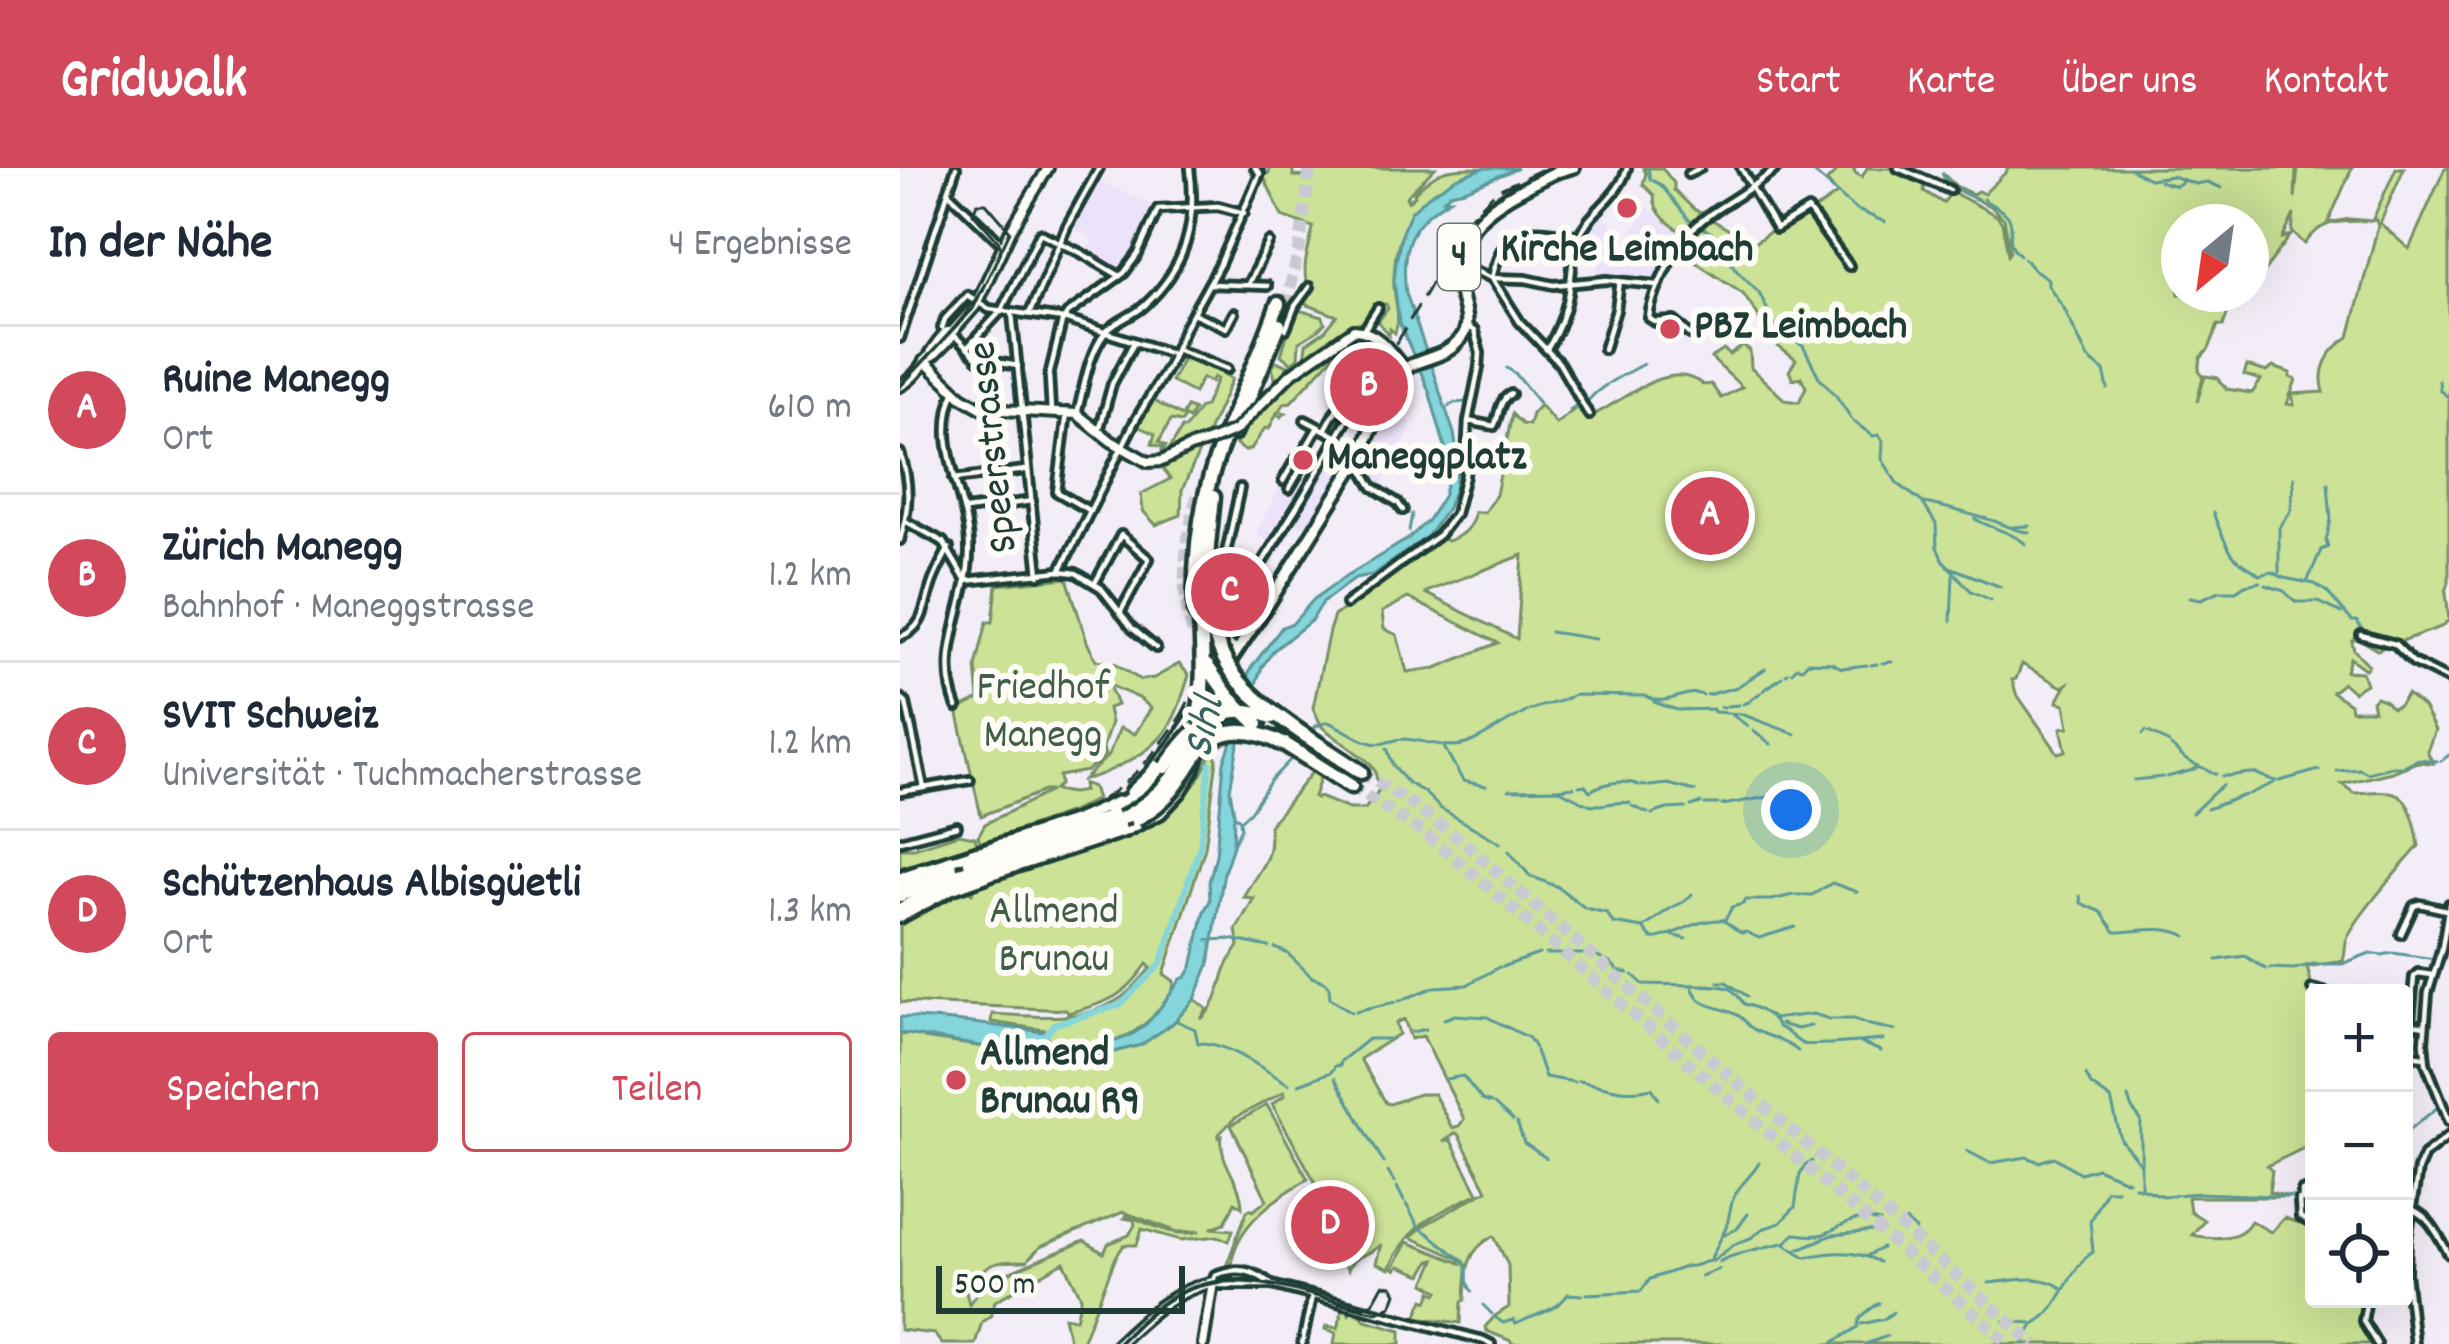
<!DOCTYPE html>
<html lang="de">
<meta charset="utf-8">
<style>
:root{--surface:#fff;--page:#f6f6f7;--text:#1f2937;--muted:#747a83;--line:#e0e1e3;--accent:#d1495b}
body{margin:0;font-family:Dekko,sans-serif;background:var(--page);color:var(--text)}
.controls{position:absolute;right:36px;bottom:36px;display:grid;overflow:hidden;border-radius:12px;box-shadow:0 12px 48px #0002}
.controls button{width:108px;height:108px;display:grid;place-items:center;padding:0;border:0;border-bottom:3px solid var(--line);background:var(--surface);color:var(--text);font:60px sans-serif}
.compass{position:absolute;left:1261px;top:36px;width:108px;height:108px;border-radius:50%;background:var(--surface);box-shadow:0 12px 48px #0002;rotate:209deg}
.scale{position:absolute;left:36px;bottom:30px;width:249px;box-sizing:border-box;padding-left:12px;border:6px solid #1f3d34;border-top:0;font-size:33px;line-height:42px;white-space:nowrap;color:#1f3d34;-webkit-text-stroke:9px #fdfcf7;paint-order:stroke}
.you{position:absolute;left:891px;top:642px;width:42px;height:42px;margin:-30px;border:9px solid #fff;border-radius:50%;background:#1a73e8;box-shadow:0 0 0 18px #1a73e833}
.badge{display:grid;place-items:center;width:78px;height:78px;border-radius:50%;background:var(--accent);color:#fff;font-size:39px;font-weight:700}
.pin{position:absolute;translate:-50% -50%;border:6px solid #fff;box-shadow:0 3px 12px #0006}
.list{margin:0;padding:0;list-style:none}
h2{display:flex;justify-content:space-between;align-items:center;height:156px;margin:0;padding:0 48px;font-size:51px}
h2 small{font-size:39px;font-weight:400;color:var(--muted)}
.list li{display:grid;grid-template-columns:78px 1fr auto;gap:36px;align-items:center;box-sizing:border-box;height:168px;padding:0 48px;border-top:3px solid var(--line)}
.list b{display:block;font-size:45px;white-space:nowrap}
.list p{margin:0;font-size:39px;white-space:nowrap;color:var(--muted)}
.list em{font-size:39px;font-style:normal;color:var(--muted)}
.actions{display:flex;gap:24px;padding:36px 48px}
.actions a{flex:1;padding:27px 0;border:3px solid var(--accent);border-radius:12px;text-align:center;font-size:42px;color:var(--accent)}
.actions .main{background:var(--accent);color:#fff}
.icon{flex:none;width:66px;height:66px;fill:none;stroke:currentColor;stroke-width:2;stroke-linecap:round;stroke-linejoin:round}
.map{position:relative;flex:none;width:1549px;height:1176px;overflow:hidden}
header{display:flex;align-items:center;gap:72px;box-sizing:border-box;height:168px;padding:0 60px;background:var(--accent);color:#fff}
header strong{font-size:57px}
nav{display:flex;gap:66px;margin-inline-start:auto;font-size:42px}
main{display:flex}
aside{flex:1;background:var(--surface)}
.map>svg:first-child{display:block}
</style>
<header>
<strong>Gridwalk</strong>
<nav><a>Start</a><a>Karte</a><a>Über uns</a><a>Kontakt</a></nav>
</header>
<main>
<aside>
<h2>In der Nähe<small>4 Ergebnisse</small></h2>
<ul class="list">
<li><span class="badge">A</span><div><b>Ruine Manegg</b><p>Ort</p></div><em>610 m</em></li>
<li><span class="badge">B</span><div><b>Zürich Manegg</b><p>Bahnhof · Maneggstrasse</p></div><em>1.2 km</em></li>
<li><span class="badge">C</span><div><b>SVIT Schweiz</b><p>Universität · Tuchmacherstrasse</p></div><em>1.2 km</em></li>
<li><span class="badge">D</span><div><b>Schützenhaus Albisgüetli</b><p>Ort</p></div><em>1.3 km</em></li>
</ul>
<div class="actions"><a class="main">Speichern</a><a>Teilen</a></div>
</aside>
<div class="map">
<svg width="1549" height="1176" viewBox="0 0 1549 1176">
<rect width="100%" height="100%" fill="#f3edf8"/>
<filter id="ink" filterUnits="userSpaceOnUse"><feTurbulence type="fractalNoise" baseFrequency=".00833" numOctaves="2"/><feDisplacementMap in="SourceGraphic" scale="24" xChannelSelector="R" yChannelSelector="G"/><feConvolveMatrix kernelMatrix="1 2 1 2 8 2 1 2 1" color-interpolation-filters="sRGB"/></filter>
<g filter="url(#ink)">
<g fill="#ece2f9">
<polygon points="195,11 256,40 245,68 232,91 220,104 185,86 193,71 169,58"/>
<polygon points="748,39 782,66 757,111 752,114 697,110 699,87 682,70 687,59 700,45 727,73"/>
<polygon points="489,184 492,188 438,283 449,295 447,301 409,363 396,355 316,491 313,481 410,321"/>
<polygon points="487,249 500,256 504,251 511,255 508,260 511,262 479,320 463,294"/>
<polygon points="380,319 400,331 373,375 356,365"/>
</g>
<g fill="#cbe297" stroke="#759066" stroke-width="3" fill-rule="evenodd">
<path d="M369 0H393V8L406 9 407 0H535L506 29 508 33 515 27 514 25C539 0 546 0 583 0 524 23 492 50 494 119 495 135 501 150 495 165L490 161 489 167 478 154 488 140 486 136H478L465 159H451L411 189 405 185 406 176 425 163 437 148 400 134 408 124C401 94 408 88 413 59L382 48 363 7 369 5Z"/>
<path d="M743 0H762L774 15V22L794 41 831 63 838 77 845 81 873 62 875 64 905 45 909 46 937 26 927 13 940 0H955L954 4 962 9 967 0H994L1026 11 1024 23 1043 35 1051 25H1054L1097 48 1102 55 1108 86 1110 82 1104 51 1091 39 1047 17 1042 5 1056 18 1072 26 1078 23 1084 26 1107 3V0H1396L1395 30 1398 0H1452L1428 55 1450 51 1472 53 1496 0H1504L1480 55 1509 81 1545 0H1549V414L1546 424 1549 452 1541 459 1477 482 1457 469 1452 474 1454 482 1469 497 1465 501 1450 490 1446 503 1462 504 1466 516 1453 524 1443 515 1432 524 1450 536 1451 542H1474L1472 533 1476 529 1486 533 1492 540 1499 537 1507 526 1523 539 1535 562 1527 583 1533 595 1517 594 1492 604 1442 616 1454 625C1465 625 1484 621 1494 625 1512 630 1517 663 1519 678 1503 696 1450 755 1446 774 1445 780 1445 787 1443 793L1407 799 1414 825V975L1367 998 1372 1003 1369 1024 1390 1029H1288L1290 1043 1304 1052 1292 1067C1312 1071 1340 1073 1351 1053L1371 1064 1384 1050 1414 1060V1131H1465C1457 1161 1464 1152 1473 1176H611V1173L587 1163 585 1159 595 1148 609 1139 608 1097 594 1068C566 1082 566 1103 565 1132L562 1134 561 1155 516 1149 524 1131 528 1133 532 1123 537 1126 539 1123 525 1115 535 1092 530 1093 522 1107 499 1098 496 1102 493 1100 507 1074 561 1095 560 1091 510 1069 525 1057 587 1022 558 966 555 965 543 974 550 971 578 1025C537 1046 508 1055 489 1101L476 1095 481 1076C471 1088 453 1086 448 1102L440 1091 448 1085 423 1036 407 1050 411 1058H392C401 1049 408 1039 418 1031L421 1034 424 1030 372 936 385 927 384 924 335 950 319 966V969L322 968C318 995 342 1013 342 1039L335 1034 325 1055 311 1060 333 1062 329 1073 318 1068 281 1072 242 1061 237 1077H224L216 1089 181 1176H170L164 1149 176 1151 181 1129 164 1094 95 1133 91 1147 82 1154 75 1176H42L34 1166 0 1162V865L3 866 1 861 19 865 24 870 131 886 191 890 272 856 295 831 307 841 301 851C316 839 319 822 324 805 327 795 334 786 339 778L336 762 354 730 343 729C358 701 374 693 369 658L413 603 421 607 414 629 416 631 419 629 449 641H465L479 622 475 603 470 595 422 559 413 540 429 463 434 448 540 369 547 373C561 369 573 359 574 344H584L596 327 612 246 622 256 629 257 632 246 640 237 656 256 681 236 686 250 691 252V248C723 234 769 188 803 217L811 216 821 230 842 219 811 190 824 182 830 187 843 178 850 183 851 200 885 232 899 234 906 219 901 209 893 211 889 203 896 192 866 169 858 147 843 125 796 94 801 87 808 91 815 88C799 68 753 58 754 27L743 16 746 5ZM1394 46 1392 64 1405 76C1425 46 1447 56 1476 52L1478 58 1449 169C1429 182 1417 200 1424 224L1392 226 1394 237 1387 236 1396 212 1390 209 1391 205 1373 199 1367 204 1347 198 1344 207 1361 212 1352 225 1327 221 1318 210 1305 208 1297 234 1303 208 1299 203 1301 190 1309 181 1318 157 1323 158 1329 141 1346 126H1279V54H1351V120L1391 67 1383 70ZM623 387 617 471 525 425 526 424ZM508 430 598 475 536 500 507 504 497 467 484 461 482 444ZM1122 496 1162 519 1167 516 1157 534 1165 536 1169 559 1161 560 1166 583 1158 585 1116 525 1112 512 1116 511ZM504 851 511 871 523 868 564 951 559 958 552 960 534 926H519L490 936 486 935 460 891 499 866 496 855ZM223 1044 278 1064 300 1063C275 1071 250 1056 226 1047L224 1050 234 1052 235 1057 229 1067 208 1076 204 1085 184 1073 84 1115 69 1136 66 1124C84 1094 94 1093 127 1093L140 1079Z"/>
<polygon points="395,141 423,149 425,155 417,163 399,174 398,190 391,195 381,187"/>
<polygon points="450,170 391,234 385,235 379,243 386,245 381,249 377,245 369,261 365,260 351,281 345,283 336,277 343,259 378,220 372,200 376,193 390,199 397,197 400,200 426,181"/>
<polygon points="279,186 307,196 332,211 282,322 281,347 256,357 243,343 241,326 270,311 260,297 282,260 285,261 300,240 305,238 317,211 314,209 311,214 302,210 294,225 271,213 282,192"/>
<polygon points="250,231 282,248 287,239 294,242 289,251 285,249 282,254 271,252 259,274 266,278 262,285 262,279 252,276 255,266 237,258"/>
<path d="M167 410 187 474 196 492 215 495 240 512 254 510 279 496 289 507C275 554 267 575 221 597 209 603 198 609 184 611L208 588 220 560 235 566 251 540 239 530 209 517 217 537 208 540 211 555 203 579 205 588 187 603 159 608 160 616 154 622 172 625 184 623 183 615 193 619 197 631 171 644 81 675 78 668 85 656 151 623H144L81 648 57 542 79 531 76 498 87 454H93L97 417Z"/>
<path d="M312 582 317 591 305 680 264 806 274 813C274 825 267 834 257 844 231 874 182 891 145 869V862L91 854 92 846C133 848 179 855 216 833 231 825 240 811 251 800L247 796C223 831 207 834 168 845L166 842 0 834V755L33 735 67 721 72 725 75 720 98 709C176 683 282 672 312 582Z"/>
<polygon points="58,666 75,669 77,676 0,700 0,680 14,680"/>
<path d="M367 937 408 1011C374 1031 334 1058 331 1100L325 1101 347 1043 350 1041 353 1043 367 1032 331 957Z"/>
<polygon points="442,1141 447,1142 449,1146 451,1142 457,1143 465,1152 501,1162 501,1176 434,1176 436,1165 425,1161 426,1158 438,1160"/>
</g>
<path fill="#84d5dc" stroke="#5c9899" stroke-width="3" d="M583 0H618L565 22 550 25 544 31H550C509 55 500 79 506 125L554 265 558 292 555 321 547 340 528 368 486 398 472 407 455 410 423 434 412 452 374 482 362 499 354 521 343 567 338 577 330 622 334 645 333 678 324 704 309 796 295 831 272 856 241 877 191 890 131 886 0 865V849C49 851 98 858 145 864V870C158 876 169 877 183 877 240 877 251 852 281 811L286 809 292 799 304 743 310 733 309 714 316 687 324 594 337 559 345 514 351 500 382 459 393 455 414 431 448 407 508 371 528 352 544 327 550 297 529 223 499 154 494 113 496 94 502 64 511 44 528 28 556 10Z"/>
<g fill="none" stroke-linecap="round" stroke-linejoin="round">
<g stroke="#5c9899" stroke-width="3">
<polyline points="748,0 750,11 761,17 790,53 812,65 836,101 859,124 878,164 903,178 919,209 935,226 953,253 973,268 979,267 983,273 982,291 997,315 1022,334 1036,356 1037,379 1042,391 1071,423 1091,432"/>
<polyline points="909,0 955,41 985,54"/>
<polyline points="1229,0 1249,11 1272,8 1295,16 1307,14 1322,20"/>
<polyline points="1043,6 1049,17 1078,31"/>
<polyline points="1259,13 1276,18 1283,13"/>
<path d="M1083 31C1089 36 1105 42 1109 50 1116 64 1102 71 1120 87"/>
<polyline points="1124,90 1131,99 1148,111 1148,117 1164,140 1188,190 1204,203 1208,221"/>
<polyline points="607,200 615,205 639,235"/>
<polyline points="1539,213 1540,222 1549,230"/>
<path d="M686 235C700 217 722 208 743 196"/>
<path d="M548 239 554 235 565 234C573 223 571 206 576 193"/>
<polyline points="670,242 679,235"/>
<path d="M1024 335C1047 339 1068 346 1091 352 1105 356 1115 364 1129 364"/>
<path d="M1313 345C1318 358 1325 375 1332 386 1338 395 1351 399 1359 407L1372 404 1384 410 1415 416 1427 424 1452 453H1457L1464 465 1477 469"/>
<path d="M1075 351C1092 361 1110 363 1126 376"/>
<polyline points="1112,359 1129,358"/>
<polyline points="509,363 512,346"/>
<polyline points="1047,398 1101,419"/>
<polyline points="1379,404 1379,360 1391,343 1394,309"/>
<polyline points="1408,412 1421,382 1428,379 1426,372 1431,352 1428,315"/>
<polyline points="1366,417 1384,423 1396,434 1413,434"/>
<polyline points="1290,429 1301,431 1320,423 1336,423 1345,417 1360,414"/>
<polyline points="1416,433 1441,445"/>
<polyline points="1051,453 1053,407"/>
<polyline points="650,464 696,471"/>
<polyline points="1500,483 1511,496"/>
<polyline points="982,495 992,494"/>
<polyline points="971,497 977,496"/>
<polyline points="892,504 897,499 902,500 908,494 932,495 942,500 967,497"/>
<polyline points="886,506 888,505"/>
<polyline points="863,523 882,509"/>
<polyline points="807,527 837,519 865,501"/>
<polyline points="851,532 860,525"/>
<polyline points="754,534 777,542 813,541 814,544 841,546 895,566"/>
<polyline points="843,536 849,534"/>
<polyline points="827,538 839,537"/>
<polyline points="820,539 824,539"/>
<polyline points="831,546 848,558"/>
<path d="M621 547C638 535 656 538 674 527L745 528C767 541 783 520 803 527"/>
<polyline points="853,563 871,576"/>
<polyline points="1249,564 1269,575"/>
<polyline points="1243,566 1246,563"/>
<path d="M409 567 416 558 428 554C443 560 454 569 468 574 483 579 492 571 504 571 525 572 549 583 569 575 587 568 601 556 618 548"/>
<polyline points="1271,578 1286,592 1316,606"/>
<polyline points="544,579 563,613 586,618"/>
<polyline points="487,580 493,597 508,615 524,624 540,640 600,675"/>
<polyline points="1541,593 1549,587"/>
<polyline points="1505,597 1518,591 1537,593"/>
<polyline points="1437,603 1460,601 1467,605 1491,599 1502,599"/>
<path d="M1322 608C1333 609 1343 604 1354 605 1362 607 1368 612 1377 613"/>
<polyline points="1267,609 1293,602 1299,598"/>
<polyline points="1234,612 1263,609"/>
<polyline points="1380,613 1419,602"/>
<polyline points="742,617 746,618"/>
<path d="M679 618 685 617 690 623C703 615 724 611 739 617"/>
<polyline points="749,618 768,616 795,623"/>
<polyline points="658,621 674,619"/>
<polyline points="609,622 658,621 685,635"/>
<polyline points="1349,626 1374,615"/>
<path d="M688 636C701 640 715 632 730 635"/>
<polyline points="805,636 818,636"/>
<polyline points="822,637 868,629"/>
<polyline points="732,638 748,645"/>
<polyline points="791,638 801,635"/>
<polyline points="1307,641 1345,627"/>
<path d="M1292 645C1303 636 1311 626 1323 617"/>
<polyline points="752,646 767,641 786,640"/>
<polyline points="334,647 341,652 350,644 371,612 393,589"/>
<polyline points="332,678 341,660 340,654"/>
<path d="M609 683 630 708 658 719 685 740 707 745 713 755 743 760 752 771C784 766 791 751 825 752L832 739 843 736 845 732H872L893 727H912L932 715 957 724"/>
<path d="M1180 728 1181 735 1201 744 1215 764C1238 764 1264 756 1286 768"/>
<polyline points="823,752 841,765 846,764 859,770 895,759"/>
<path d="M743 760C753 754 762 745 771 740 781 734 783 737 792 726"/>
<polyline points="772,767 786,771"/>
<polyline points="307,772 330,771 369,779"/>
<polyline points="375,780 387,785 412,809 425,814 429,819 430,830 452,844"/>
<polyline points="646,786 692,786 712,796 718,803 728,805"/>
<polyline points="1317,792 1345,788 1366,801"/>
<polyline points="602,799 639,786"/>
<polyline points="1370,800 1394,801 1414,796 1442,796 1470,785 1482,787 1493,785 1535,791"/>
<path d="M733 807 743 816C760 817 821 815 831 821 834 823 841 832 844 836 851 837 869 846 873 851L913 846 929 851H954L970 857 995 862"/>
<polyline points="818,814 826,814 847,828"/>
<path d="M792 818C800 843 820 836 839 848 848 854 844 855 853 861 868 869 884 872 898 883"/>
<polyline points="499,833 535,819 567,817 599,799"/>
<polyline points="456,843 495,834"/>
<polyline points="554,847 587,849 629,870 635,880"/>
<polyline points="544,851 553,848"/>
<path d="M873 851 878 859C889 863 892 871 903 876 908 878 971 873 983 872"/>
<path d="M277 853 295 861 298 875C329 874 361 901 389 916"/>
<polyline points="880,856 897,861 911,858"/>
<polyline points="512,864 526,861"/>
<polyline points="961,875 981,883"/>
<polyline points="636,883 645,909 674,914"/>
<polyline points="1186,907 1191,917 1211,931 1221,972 1241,997 1241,1020"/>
<polyline points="435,910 484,995"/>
<polyline points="546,911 563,908 582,932 591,935"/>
<path d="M678 913C708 918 721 927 752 920L759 931"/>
<polyline points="399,916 431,904 436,897 440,898 441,893 468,871 489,871"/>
<path d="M1228 929 1232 941 1241 952C1240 966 1242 980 1241 995"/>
<polyline points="594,936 613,953"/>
<polyline points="1546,937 1549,936"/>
<polyline points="617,955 624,975 646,990"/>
<polyline points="1504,966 1538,939"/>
<polyline points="1067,983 1090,995 1127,989 1139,994 1154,989 1180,1005 1197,1000 1228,1013"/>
<polyline points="488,1004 494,1014"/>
<polyline points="1234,1018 1263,1028 1300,1025 1398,1029"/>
<polyline points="497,1019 504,1033"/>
<polyline points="1405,1025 1414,1025"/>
<polyline points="506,1036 518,1058"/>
<polyline points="1006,1053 1016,1062"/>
<path d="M520 1060C535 1069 545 1081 562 1091"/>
<path d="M822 1068C830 1055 828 1043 834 1029 839 1016 852 1008 859 995"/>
<path d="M885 1075 894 1066C904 1066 914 1070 924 1066 948 1056 952 1047 980 1054"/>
<polyline points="896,1082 932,1067 984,1062"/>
<polyline points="968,1087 982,1080"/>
<path d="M563 1092C571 1101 563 1113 572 1123"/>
<polyline points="810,1092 822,1068 837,1061 848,1046"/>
<path d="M819 1094C829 1087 868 1078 883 1075L905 1089C931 1084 954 1081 979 1094"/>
<polyline points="801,1108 819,1101"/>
<path d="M1089 1115C1114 1113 1141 1105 1162 1120"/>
<path d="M687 1126 741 1123 750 1111 788 1098C796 1100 804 1092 813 1093L833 1077 853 1069 862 1061 880 1055 895 1039 900 1006 905 997 912 993"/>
<polyline points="583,1137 592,1146"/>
<path d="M595 1149 603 1155 613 1152 616 1156C635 1146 656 1144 668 1126L682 1127"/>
<polyline points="1104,1153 1131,1155"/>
<polyline points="962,1156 984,1151 993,1144"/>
<path d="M931 1176 958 1159C958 1148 971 1141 979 1135"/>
<polyline points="966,1176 987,1168"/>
<path d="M1124 1176 1133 1156C1162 1143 1166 1102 1193 1084L1190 1053 1206 1022H1217"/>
</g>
<polyline stroke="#84d5dc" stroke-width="6" points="144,869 155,856 220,837 261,796 300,678 310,596"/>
<g stroke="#c9cad1" stroke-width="12" stroke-dasharray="12 6" stroke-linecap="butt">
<polyline points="385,138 400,78 410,0"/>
<path d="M293 464C278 418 286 371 298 324"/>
<polyline points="461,604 513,637 562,673 1135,1176"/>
<polyline points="451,618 525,666 576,708 1109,1176"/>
</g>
<defs>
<g id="minor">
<polyline points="841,0 849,14"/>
<polyline points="998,0 1050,22"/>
<polyline points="788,6 800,0"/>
<polyline points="851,18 876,61 908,42 949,98"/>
<polyline points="48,24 104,78"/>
<polyline points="563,98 592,110 626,111 654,117 707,112 757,117"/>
<polyline points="592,110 620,154 659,195 689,247"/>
<path d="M592 110C605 53 626 60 676 67"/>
<polyline points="309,116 367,118"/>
<polyline points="348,116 369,74"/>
<polyline points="112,145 139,407"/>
<polyline points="293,145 326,160 334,145"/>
<polyline points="129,146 167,58 199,0"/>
<polyline points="42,160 45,151 67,127 89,141 164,151 273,186"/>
<polyline points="386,161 395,138 409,119"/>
<polyline points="464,162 478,140"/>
<path d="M790 166 774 153 755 154 749 150C750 137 755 125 760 113 792 40 823 45 877 0"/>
<polyline points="55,168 78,191 118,198"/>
<polyline points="0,170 56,0"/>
<polyline points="67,180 101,143 140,65 181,85 220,108"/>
<polyline points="276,181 328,201"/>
<path d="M647 181C658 164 668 139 670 118 672 102 672 86 678 70 689 43 719 30 727 0"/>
<polyline points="704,181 716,142 720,113"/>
<path d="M55 222C30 279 71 330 69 385 68 439 35 484 57 539"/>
<polyline points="93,243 97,271"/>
<polyline points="151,243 149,208 162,154 167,146 224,105 238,86 258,41 318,38 344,45"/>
<polyline points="167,244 157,324 190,343"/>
<path d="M177 246C184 220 188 187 205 165 215 153 233 148 244 138 287 99 297 55 290 0"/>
<polyline points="405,252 438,269"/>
<path d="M568 253 594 258C600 247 598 232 611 226"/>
<polyline points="425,262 436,242 449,249"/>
<polyline points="199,263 212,216 234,174"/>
<polyline points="436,275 463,302 473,319 498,335 503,342"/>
<path d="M0 285C11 316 9 341 0 372"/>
<polyline points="54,311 126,302"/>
<polyline points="383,313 395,292 400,290"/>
<polyline points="389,321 403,297 400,290 418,259"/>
<polyline points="66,342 132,333"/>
<polyline points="5,353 43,374 66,413"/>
<polyline points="160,403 235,253 268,198 285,159 320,96 360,5 355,0"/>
<polyline points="66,413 160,403 176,405 201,420 232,460 256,480"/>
<polyline points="196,413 221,367 249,391 220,445"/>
<polyline points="446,436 539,367 555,346 565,308 568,253 579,199 580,185 574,163 568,159"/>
<polyline points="337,438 317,426 340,320"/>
<polyline points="1461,467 1495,476 1513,494 1549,512"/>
<path d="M0 469C24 460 24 440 31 418 35 405 42 393 49 380"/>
<polyline points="335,480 324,470 324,456 403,329 472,208"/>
<polyline points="0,530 6,535 24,620"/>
<polyline points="0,624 70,612"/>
<polyline points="0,673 57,658"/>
<polyline points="1549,736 1542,779 1528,825 1524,874 1526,895 1549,953"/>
<polyline points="1501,766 1514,738 1520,736 1546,742"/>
<polyline points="1412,821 1428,825"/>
<polyline points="1525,858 1512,856 1510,853 1514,809 1518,805 1532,807"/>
<polyline points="1504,881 1516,888 1525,889"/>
<polyline points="1402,1032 1402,1023 1414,1018"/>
<polyline points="1414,1032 1399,1032 1400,1049 1414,1057"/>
<path d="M1504 1038C1531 1047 1535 1063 1549 1086"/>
<path d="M372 1117C354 1102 338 1098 315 1107L313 1114 321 1117H372L583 1172 591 1176"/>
<polyline points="1467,1131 1463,1153 1477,1176"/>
<polyline points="402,1176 412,1128"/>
<polyline points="1514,1176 1506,1105 1507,1072 1518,1001 1524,987 1549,967"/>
</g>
<polyline id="tertiary" points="658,5 675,0"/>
<g id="secondary">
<polyline points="25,192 33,188 52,169 52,164 75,138 111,62 148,0"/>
<polyline points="24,193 62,229 83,241 177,246 211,273 248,294 262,293 290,279 310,273"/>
<path d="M0 218C21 207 29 182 47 164H52"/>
<path d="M358 239 391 206 454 162C477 163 490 182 503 199"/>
<path d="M217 1176C246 1149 272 1123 313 1114L303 1176"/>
</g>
<g id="primary">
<path d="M231 624 249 607 274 577 367 438 456 295 497 206C514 189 547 192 561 170 571 156 563 140 560 125 546 50 609 29 663 0"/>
<polyline points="0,708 176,652 217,634"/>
<polyline points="80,710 225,663 260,645 280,624 293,603 322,516"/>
<polyline points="0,749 48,723"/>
</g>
<g id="motorway">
<polyline points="334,265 379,157"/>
<polyline points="307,421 308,377 313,329"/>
<path d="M296 445C294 394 299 343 315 295 333 241 360 190 378 136"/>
<polyline points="400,564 461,604"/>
<polyline points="377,571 451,618"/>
<polyline points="211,644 243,622 265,599"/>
<polyline points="70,694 219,647"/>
<polyline points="0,715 51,700"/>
<polyline points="41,723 86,707"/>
<polyline points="0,727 33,714 229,654"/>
<polyline points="0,742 44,717"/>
</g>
</defs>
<use href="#minor" stroke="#1f3d34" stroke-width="14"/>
<use href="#tertiary" stroke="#1f3d34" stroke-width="15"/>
<use href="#secondary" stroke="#1f3d34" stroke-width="16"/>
<use href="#primary" stroke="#1f3d34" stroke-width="18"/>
<use href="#motorway" stroke="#1f3d34" stroke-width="21"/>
<use href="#minor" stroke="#fdfcf7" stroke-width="4.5"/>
<use href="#tertiary" stroke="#fdfcf7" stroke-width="6"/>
<use href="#secondary" stroke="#fdfcf7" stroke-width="8"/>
<use href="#primary" stroke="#fdfcf7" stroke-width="9"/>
<use href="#motorway" stroke="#fdfcf7" stroke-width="12"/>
<g stroke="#1f3d34" stroke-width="3">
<path d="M0 217C43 172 80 140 101 80L99 74 73 45 77 35H86L110 63 73 141 0 219"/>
<path d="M216 1176C231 1161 247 1145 265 1133 327 1090 397 1126 462 1139L473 1135 483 1117 492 1118 496 1125 491 1138 477 1144C409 1131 333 1090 267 1133 249 1144 234 1161 218 1176"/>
</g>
<g stroke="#1f3d34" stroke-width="3" stroke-dasharray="18 9" stroke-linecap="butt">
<polyline points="280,550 317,477 410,325 569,50 596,23 645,0"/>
<path d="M0 703 174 646C226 626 259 582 288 537"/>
</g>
<defs>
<polyline id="secondary-bridge" points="310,273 336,262 358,239"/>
<g id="motorway-bridge">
<path d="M307 421C314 500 339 520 400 564"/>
<polyline points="307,498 329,529 357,556"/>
<path d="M265 599C295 559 318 529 372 549"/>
<path d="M221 651C313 601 305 525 300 435"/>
<path d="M236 651C251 643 263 633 274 620 282 610 288 598 296 587 319 556 353 560 383 576"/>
</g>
</defs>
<use href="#secondary-bridge" stroke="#1f3d34" stroke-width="16" stroke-linecap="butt"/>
<use href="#motorway-bridge" stroke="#1f3d34" stroke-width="21" stroke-linecap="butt"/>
<use href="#secondary-bridge" stroke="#fdfcf7" stroke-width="8"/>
<use href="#motorway-bridge" stroke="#fdfcf7" stroke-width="12"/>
</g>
</g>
<g fill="#d1495b" stroke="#fdfcf7" stroke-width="4.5">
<circle cx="727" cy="40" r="12"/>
<circle cx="770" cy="161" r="12"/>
<circle cx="403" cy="292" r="12"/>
<circle cx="56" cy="912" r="12"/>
</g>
<g text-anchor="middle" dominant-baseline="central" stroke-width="12" stroke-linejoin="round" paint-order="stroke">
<rect fill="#fdfcf7" stroke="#62766e" stroke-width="3" x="538" y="56" width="42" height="66" rx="9"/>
<g font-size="39" font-weight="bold" fill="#1f3d34">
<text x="559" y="89">4</text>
</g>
<g font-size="42" font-weight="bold" fill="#1f3d34" stroke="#fdfcf7" text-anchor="start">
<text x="727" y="84" text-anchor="middle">Kirche Leimbach</text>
<text x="794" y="161">PBZ Leimbach</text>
<text x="427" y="292">Maneggplatz</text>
<text x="80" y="888">Allmend<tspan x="80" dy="48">Brunau R9</tspan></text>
</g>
<g font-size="42" fill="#1f3d34" stroke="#fdfcf7">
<text transform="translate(96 279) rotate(-96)">Speerstrasse</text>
</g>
<g font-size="42" fill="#415e48" stroke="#fdfcf7">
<text x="143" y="522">Friedhof<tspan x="143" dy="48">Manegg</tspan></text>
<text x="154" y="746">Allmend<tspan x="154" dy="48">Brunau</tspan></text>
</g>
<g font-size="45" font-style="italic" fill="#38635e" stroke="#fdfcf7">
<text transform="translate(307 560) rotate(-77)">Sihl</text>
</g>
</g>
</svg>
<div class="controls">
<button>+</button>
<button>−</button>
<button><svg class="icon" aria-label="locate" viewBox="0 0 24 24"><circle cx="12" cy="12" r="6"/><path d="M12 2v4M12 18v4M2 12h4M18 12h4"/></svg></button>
</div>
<svg class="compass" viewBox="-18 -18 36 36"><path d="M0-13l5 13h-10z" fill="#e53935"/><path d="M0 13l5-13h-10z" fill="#747a83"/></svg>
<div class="scale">500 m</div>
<div class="you"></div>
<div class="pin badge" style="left:810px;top:348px">A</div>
<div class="pin badge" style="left:469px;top:219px">B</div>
<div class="pin badge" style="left:330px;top:424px">C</div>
<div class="pin badge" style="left:430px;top:1057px">D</div>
</div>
</main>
